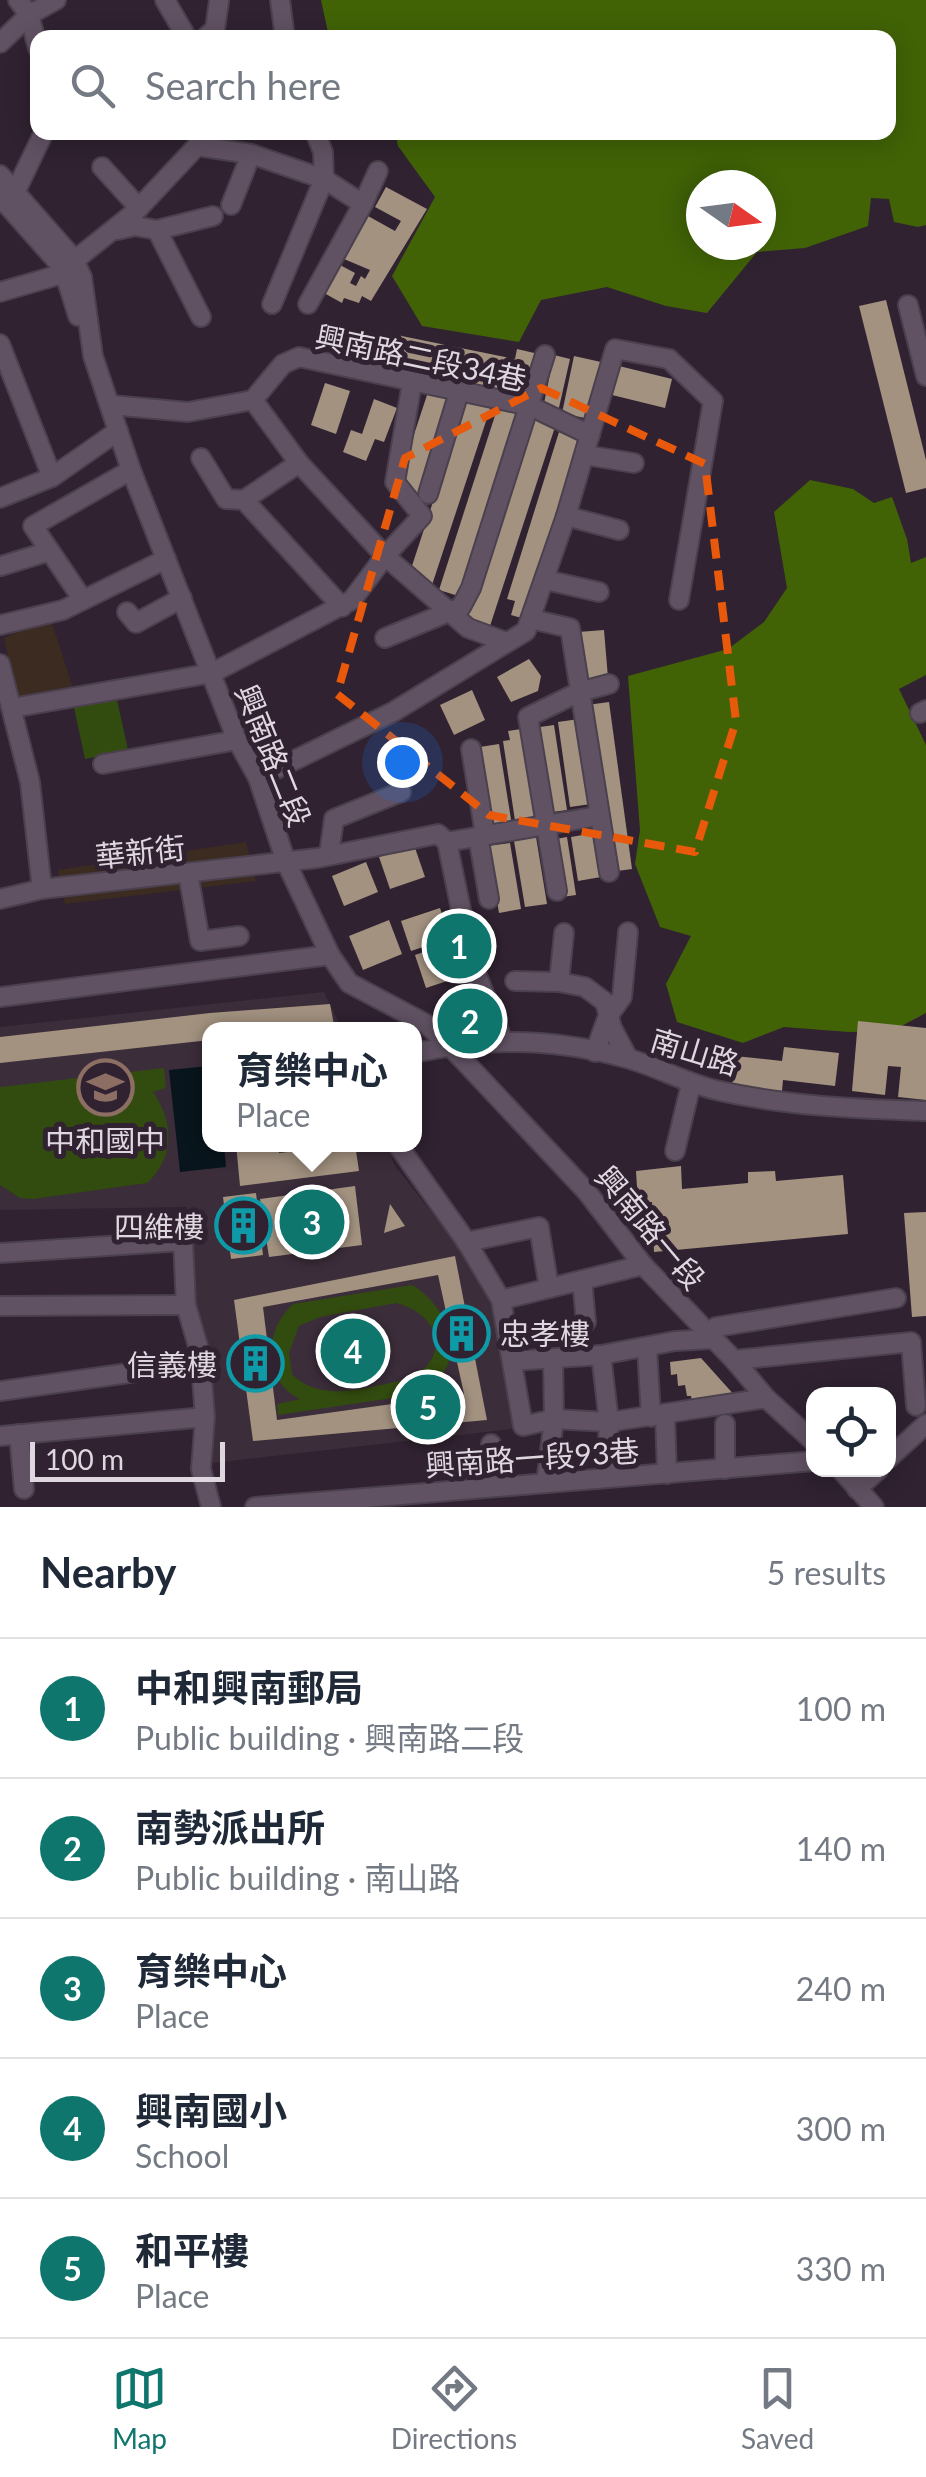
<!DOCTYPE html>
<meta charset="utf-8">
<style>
:root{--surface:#fff;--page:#f6f6f7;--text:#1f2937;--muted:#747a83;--line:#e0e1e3;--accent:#0f766e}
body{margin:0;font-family:Lato,"Noto Sans TC",sans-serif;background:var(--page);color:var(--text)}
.controls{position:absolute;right:30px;bottom:30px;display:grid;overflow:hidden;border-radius:20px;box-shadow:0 5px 25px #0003}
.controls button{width:90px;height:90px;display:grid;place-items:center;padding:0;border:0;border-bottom:2px solid var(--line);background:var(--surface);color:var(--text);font:50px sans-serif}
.compass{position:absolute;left:686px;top:170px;width:90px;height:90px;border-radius:50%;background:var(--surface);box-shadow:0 5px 25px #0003;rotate:104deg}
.scale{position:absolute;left:30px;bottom:25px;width:195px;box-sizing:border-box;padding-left:10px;border:5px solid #dfd7e0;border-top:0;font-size:28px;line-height:35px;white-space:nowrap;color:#dfd7e0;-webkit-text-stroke:8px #302231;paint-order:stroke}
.you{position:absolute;left:402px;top:762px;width:35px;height:35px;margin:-25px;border:8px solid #fff;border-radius:50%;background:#1a73e8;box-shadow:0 0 0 15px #1a73e833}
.badge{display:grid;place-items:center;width:65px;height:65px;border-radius:50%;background:var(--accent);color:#fff;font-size:32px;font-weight:700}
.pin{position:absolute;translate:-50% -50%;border:5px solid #fff;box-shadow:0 2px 10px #0006}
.popup{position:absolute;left:202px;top:1022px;width:220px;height:130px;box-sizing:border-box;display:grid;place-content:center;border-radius:20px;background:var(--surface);filter:drop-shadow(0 2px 8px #0005);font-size:32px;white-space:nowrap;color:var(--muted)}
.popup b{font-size:38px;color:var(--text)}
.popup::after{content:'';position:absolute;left:50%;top:100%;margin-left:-20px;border:20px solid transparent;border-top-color:var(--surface)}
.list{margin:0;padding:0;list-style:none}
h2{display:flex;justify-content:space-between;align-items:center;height:130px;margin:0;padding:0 40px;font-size:42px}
h2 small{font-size:32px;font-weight:400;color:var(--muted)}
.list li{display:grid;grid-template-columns:65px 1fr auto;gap:30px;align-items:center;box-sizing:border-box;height:140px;padding:0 40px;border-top:2px solid var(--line)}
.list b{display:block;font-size:38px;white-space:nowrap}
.list p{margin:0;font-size:32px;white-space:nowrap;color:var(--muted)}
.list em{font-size:32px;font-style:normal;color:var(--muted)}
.icon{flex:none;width:55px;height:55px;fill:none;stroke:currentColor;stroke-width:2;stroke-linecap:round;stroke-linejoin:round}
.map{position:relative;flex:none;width:926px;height:1507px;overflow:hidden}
.search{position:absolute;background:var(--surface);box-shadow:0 5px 25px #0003;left:30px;right:30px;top:30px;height:110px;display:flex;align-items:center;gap:25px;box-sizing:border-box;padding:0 35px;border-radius:20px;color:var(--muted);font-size:38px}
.sheet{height:830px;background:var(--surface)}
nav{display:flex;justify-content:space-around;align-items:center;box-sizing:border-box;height:140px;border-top:2px solid var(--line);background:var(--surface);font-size:28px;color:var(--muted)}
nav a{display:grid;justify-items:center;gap:5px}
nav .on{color:var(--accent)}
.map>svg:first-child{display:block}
</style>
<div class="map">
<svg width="926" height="1507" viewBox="0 0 926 1507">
<rect width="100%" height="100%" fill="#302231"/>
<g fill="#3b2b21">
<polygon points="50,617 74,691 17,699 4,638"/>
<polygon points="246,842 256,881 65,904 58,870"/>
</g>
<polygon fill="#3b2d3a" points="324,992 342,1029 210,1030 210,1144 387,1145 395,1166 471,1262 490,1302 501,1325 520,1428 213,1463 187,1207 0,1210 0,1027"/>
<g fill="#324b0f" fill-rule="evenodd">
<polygon points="116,695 128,750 85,759 73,703"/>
<path d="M164 1068 166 1088 153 1092C173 1120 176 1157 147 1183L33 1199 20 1198 0 1185V1087Z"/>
<path d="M412 1285C444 1303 469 1355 434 1383L450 1380 453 1389 278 1415 277 1404 300 1399C262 1381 264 1330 293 1304ZM396 1303C440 1314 453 1358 408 1379 371 1386 322 1405 292 1374L289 1353 299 1326 320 1317Z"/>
</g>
<g fill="#416306" fill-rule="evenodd">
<path d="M321 0H926V225L918 227 894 222 889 199 871 198 868 226 805 248 757 252 707 313 666 306 607 287 541 300 519 342 422 326 392 276 435 197 398 146 395 133 888 132V38L329 37ZM701 185H761V245H701Z"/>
<polygon points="810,480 853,489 874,503 892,497 907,539 911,563 926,557 926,675 899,689 926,745 926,1013 892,1031 849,1032 784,1027 743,1043 677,1022 666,984 691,936 660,927 635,864 640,830 628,676 728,649 764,622 787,588 774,512"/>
</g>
<polygon fill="#08151c" points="209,1066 210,1144 224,1145 226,1167 180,1172 169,1070"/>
<g fill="#a39280" fill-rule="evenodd">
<polygon points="386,187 427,209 371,301 362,296 359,303 344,298 342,303 324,293 340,265 355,273 350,283 356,286 361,276 365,279 370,270 344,259 368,216 395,231 401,221 375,207"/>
<polygon points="886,300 926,460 926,488 906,493 859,306"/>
<polygon points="387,333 515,359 517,349 543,355 533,405 380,368"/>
<polygon points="554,355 570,359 558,412 543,408"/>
<polygon points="574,356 601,362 589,419 562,413"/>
<polygon points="615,365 672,379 665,408 608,394"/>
<polygon points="325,383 350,391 336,434 311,425"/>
<polygon points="429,389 456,398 420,506 399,480"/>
<polygon points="467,398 491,406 431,588 409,575"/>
<polygon points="374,399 397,408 384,442 375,439 366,461 343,452 351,430 362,434"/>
<polygon points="499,403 524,411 465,598 439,590"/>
<polygon points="530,415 556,424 490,626 464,618"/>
<polygon points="559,432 582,439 525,619 511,615 515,601 507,599"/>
<polygon points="604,630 608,678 581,680 578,632"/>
<polygon points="529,659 541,676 538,691 511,702 497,677"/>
<polygon points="472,690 485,720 454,735 440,705"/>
<polygon points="609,702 632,869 610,872 587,705"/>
<polygon points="579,719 591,804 570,807 558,722"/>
<polygon points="554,725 567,810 545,813 533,728"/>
<polygon points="521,729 536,831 517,834 503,741 510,740 508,731"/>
<polygon points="499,744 513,832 494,835 480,747"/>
<polygon points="594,833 601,877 578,881 571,837"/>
<polygon points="536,837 547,904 525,907 514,841"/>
<polygon points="567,837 576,895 555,898 545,841"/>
<polygon points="510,843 521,909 499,913 488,846"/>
<polygon points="414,845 425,877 390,889 379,857"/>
<polygon points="366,862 378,892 344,906 332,876"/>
<polygon points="440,908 450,938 411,951 401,921"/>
<polygon points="389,920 402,954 363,970 349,936"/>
<polygon points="450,943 462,976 426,988 415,955"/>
<polygon points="330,1004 335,1030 210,1030 210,1040 0,1063 0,1037 210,1013"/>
<polygon points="858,1021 926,1028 926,1100 898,1097 901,1067 888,1066 885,1095 852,1091"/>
<polygon points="784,1047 839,1053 835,1086 783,1080 782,1091 732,1086 735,1056 782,1061"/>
<polygon points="236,1144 278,1144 279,1153 325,1148 325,1144 355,1144 359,1171 240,1186"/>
<polygon points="681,1166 682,1189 748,1183 748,1172 775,1171 776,1181 843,1175 848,1234 654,1252 652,1202 638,1203 636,1171"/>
<polygon points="355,1186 362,1245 269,1257 260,1199"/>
<polygon points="256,1193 263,1255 231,1259 223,1197"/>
<polygon points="390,1204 405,1226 384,1233"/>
<polygon points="926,1212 926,1316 912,1317 904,1213"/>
<path d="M455 1256 487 1420 253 1441 234 1300ZM438 1275 464 1394 277 1420 263 1307Z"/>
<polygon points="701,1358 736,1397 694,1412 691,1396 687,1396 685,1385 678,1386 677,1374 671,1375 670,1362"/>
<polygon points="484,1466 486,1486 449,1490 447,1470"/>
</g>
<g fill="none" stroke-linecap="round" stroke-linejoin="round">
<defs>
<g id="minor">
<polyline points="18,0 29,15 38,48"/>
<polyline points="165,0 187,38"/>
<polyline points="280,0 285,38"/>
<polyline points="205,38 215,29 219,1"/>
<polyline points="0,43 29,15 56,0"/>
<polyline points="197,146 251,154 324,179 272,304"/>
<polyline points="102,167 139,208"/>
<polyline points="0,175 73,258 82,277 93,356 131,470 237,740 258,778 286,862 330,955 349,983 426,1024 449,1045 587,1192 643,1265 734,1360 766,1398 814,1442"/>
<polyline points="0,197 63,268 78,316"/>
<polyline points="12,199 44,132"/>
<polyline points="363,204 378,171"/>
<polyline points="231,205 251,154"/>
<polyline points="117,230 135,226 157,230 213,216"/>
<polyline points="157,230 201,317"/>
<polyline points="0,292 55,276 135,212 210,132"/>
<polyline points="308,304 363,204 324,179 323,152 315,132"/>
<polyline points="908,305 926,376"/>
<polyline points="0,344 52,477"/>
<polyline points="669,359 713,401 679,600"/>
<polyline points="253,400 283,364 299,357 530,406 590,435"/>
<polyline points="253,400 299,463 385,556 468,628 506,642"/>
<polyline points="111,405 188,412 253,400"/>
<polyline points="585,455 634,463"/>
<polyline points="201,458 226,499 244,500 342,607"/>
<polyline points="428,494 459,392"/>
<polyline points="0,498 52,477 118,431"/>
<polyline points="244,500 299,463"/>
<polyline points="566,516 619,530"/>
<polyline points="1,566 50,551"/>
<polyline points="546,580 599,592"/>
<polyline points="83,600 33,526 131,470"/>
<polyline points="127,612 136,623 182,598"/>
<polyline points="531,619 570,628 609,872"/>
<polyline points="0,625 63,610 166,559"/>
<polyline points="385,638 461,607 471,588 545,355"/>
<polyline points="0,664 30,782 42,889"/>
<polyline points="12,708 212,673 352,600 385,556 422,516 395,482 412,383"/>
<polyline points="920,713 926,710"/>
<polyline points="471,749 485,834"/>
<polyline points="103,764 237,740"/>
<polyline points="258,778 393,712 526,631 566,516 615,349 669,359"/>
<polyline points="478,836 489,899"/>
<polyline points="447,842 598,816"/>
<polyline points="329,855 334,819 401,792"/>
<polyline points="188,873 200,941 239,936"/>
<polyline points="557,891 528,717 579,692 609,684"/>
<polyline points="0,899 42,889 318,858 438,834 447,842 472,963 503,1041"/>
<polyline points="515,981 559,982 585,987 605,1002 612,1028 628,1058"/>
<polyline points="559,982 564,933"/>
<polyline points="0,997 330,955"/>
<polyline points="595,1052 608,1016 622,997 628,932"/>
<path d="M414 1053C485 1037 556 1038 626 1058 659 1067 687 1084 720 1091 787 1106 858 1109 926 1111"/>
<polyline points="397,1144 466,1241 501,1300 523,1426 554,1419 609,1422 766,1398"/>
<polyline points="675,1151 691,1084"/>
<polyline points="466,1242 539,1227 549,1288"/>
<polyline points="0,1253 183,1241 186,1305 200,1353 205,1417 201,1469 211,1507"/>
<polyline points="582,1280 586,1322"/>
<polyline points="501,1300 643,1265"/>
<polyline points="0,1306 186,1305"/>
<polyline points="647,1348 651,1417"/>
<polyline points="601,1355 609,1422 606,1478"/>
<polyline points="734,1360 911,1342 916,1406"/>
<polyline points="512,1361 601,1355 675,1341 712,1339 716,1327 896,1298"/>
<polyline points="0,1391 136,1372"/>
<polyline points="665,1415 667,1474"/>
<polyline points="725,1424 725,1469"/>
<polyline points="19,1434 24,1489"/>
<polyline points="0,1436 205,1417"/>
<polyline points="491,1444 491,1487"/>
<polyline points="888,1459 926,1424"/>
<polyline points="841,1470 874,1507"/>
<polyline points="546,1483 554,1419 553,1358"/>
<polyline points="857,1489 878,1470"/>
<polyline points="255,1507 814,1461"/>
</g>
</defs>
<use href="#minor" stroke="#4b404d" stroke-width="22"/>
<use href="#minor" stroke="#615263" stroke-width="18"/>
</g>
<path fill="none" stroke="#e8590c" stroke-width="8" stroke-dasharray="20 12" stroke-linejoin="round" d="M541 388 705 464 736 721 695 852 489 815 337 694 405 458Z"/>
<defs>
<symbol id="school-ring" viewBox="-11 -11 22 22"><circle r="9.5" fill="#302231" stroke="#8d6e63" stroke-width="1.5"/><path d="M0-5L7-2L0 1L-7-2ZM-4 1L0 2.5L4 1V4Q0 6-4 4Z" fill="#8d6e63"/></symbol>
<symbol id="building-ring" viewBox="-11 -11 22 22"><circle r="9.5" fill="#302231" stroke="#0f9aa8" stroke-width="1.5"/><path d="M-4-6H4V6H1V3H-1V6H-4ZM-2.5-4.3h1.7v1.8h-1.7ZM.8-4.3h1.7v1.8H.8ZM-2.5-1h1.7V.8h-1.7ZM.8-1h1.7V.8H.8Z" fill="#0f9aa8"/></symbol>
</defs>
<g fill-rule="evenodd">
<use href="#school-ring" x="74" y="1056" width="63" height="63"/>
<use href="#building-ring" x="212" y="1194" width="63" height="63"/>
<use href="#building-ring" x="430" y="1302" width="63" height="63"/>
<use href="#building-ring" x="224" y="1332" width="63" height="63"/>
</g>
<g text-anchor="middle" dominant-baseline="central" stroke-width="10" stroke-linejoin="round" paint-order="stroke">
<g font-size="30" fill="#dfd7e0" stroke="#302231">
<text transform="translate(421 357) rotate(12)">興南路二段34巷</text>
<text transform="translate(274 755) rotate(68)">興南路二段</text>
<text transform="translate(140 851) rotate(-6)">華新街</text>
<text transform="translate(695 1051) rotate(17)">南山路</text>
<text transform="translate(651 1227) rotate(50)">興南路一段</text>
<text transform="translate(532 1457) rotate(-4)">興南路一段93巷</text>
</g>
<g font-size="30" fill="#dfd7e0" stroke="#302231" text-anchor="end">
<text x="105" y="1140" text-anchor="middle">中和國中</text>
<text x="204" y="1226">四維樓</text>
<text x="500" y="1333" text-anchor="start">忠孝樓</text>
<text x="217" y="1364">信義樓</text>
</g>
</g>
</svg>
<div class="controls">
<button><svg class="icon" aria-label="locate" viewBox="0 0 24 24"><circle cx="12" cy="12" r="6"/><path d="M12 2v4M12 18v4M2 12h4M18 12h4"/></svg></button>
</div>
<svg class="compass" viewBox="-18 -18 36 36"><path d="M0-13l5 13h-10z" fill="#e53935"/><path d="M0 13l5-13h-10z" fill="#747a83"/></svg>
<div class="scale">100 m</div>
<div class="you"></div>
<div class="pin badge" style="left:459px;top:946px">1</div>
<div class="pin badge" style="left:470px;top:1021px">2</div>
<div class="pin badge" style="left:312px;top:1222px">3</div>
<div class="popup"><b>育樂中心</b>Place</div>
<div class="pin badge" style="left:353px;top:1351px">4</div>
<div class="pin badge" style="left:428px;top:1407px">5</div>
<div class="search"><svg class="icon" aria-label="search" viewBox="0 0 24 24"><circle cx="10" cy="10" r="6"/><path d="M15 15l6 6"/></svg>Search here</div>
</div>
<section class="sheet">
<h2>Nearby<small>5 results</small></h2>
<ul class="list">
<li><span class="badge">1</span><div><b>中和興南郵局</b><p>Public building · 興南路二段</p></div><em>100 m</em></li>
<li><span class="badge">2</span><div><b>南勢派出所</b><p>Public building · 南山路</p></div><em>140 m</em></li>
<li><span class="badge">3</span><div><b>育樂中心</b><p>Place</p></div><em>240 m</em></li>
<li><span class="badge">4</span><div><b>興南國小</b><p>School</p></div><em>300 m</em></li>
<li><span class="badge">5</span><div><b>和平樓</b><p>Place</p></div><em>330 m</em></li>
</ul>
</section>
<nav>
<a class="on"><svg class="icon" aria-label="map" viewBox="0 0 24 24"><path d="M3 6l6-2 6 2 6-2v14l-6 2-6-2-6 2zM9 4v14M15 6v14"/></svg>Map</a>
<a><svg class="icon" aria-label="directions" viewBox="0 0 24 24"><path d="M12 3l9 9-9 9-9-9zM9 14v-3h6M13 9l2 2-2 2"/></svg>Directions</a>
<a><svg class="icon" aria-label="saved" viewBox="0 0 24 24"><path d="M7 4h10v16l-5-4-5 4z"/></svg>Saved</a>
</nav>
